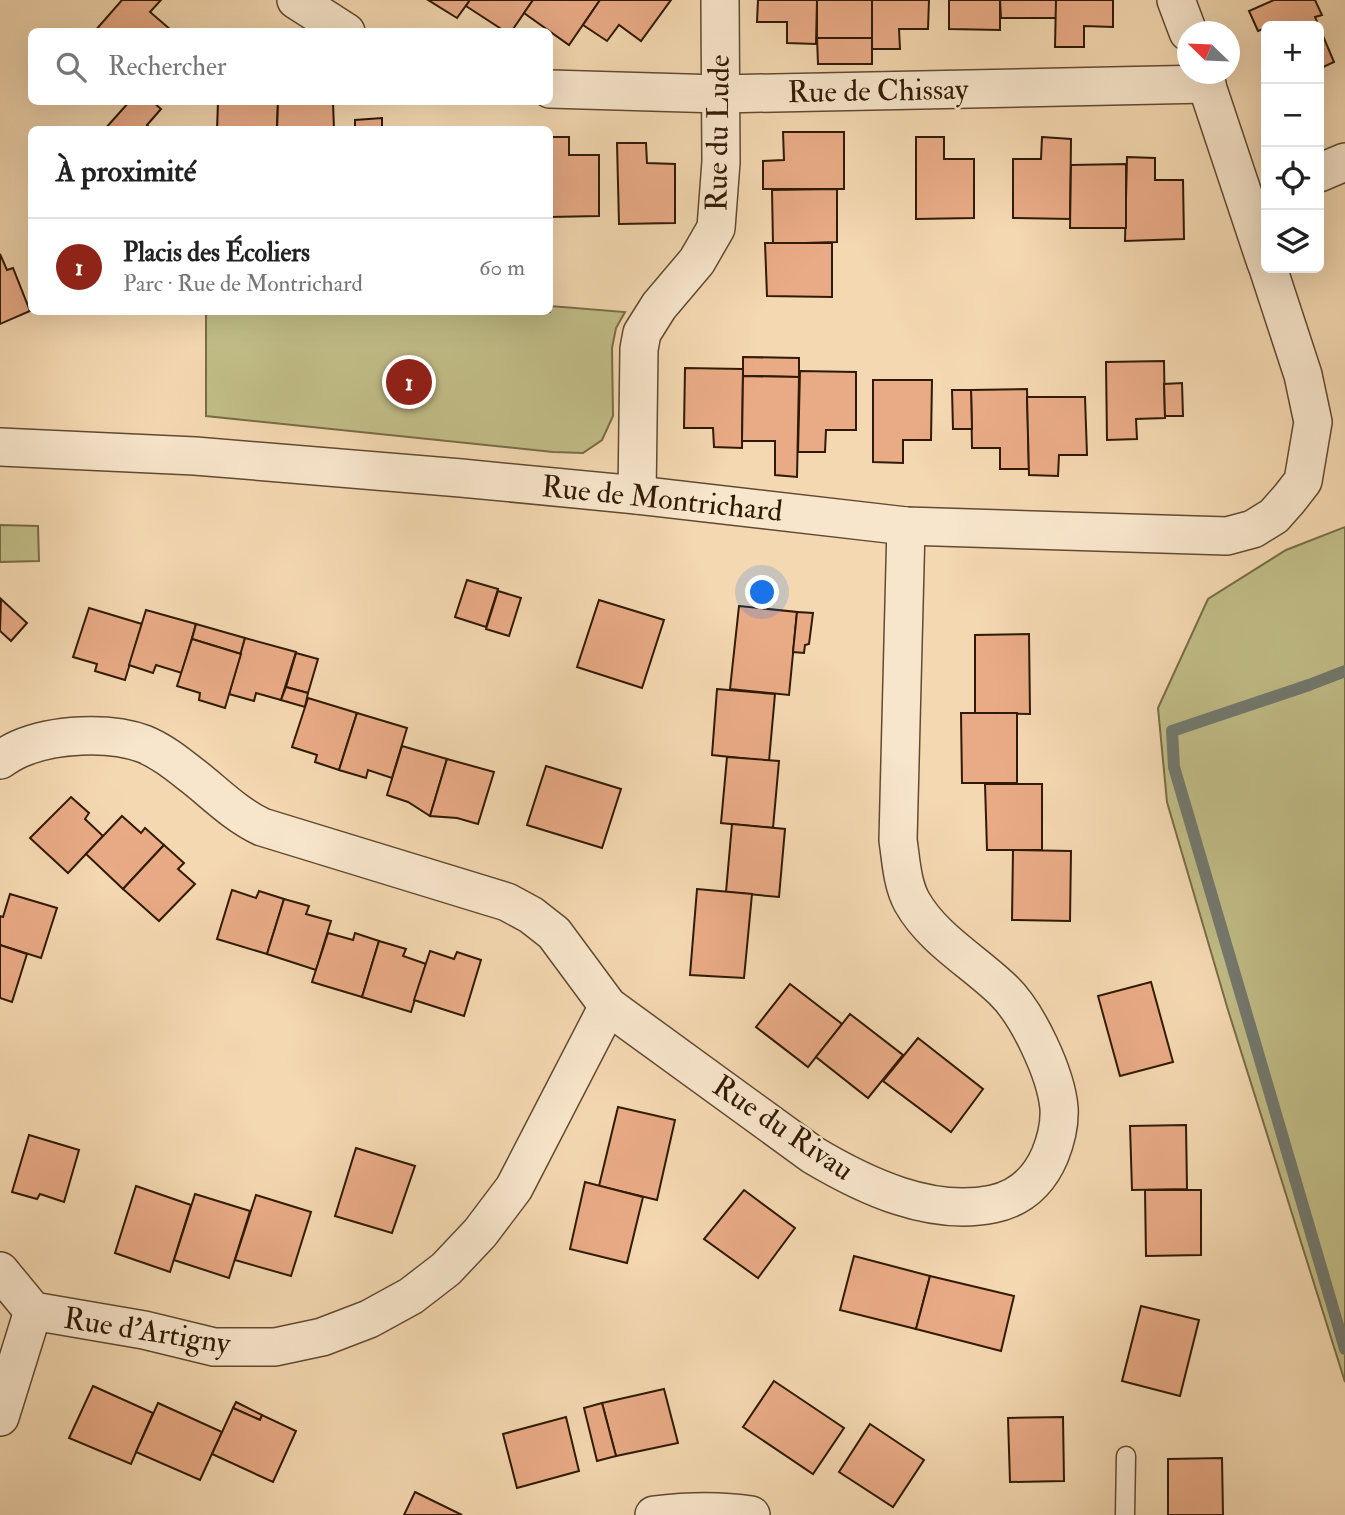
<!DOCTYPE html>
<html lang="fr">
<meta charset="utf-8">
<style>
:root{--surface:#fff;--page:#f2f2f2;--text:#222;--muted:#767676;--line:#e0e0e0;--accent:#8f2418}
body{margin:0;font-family:"IM FELL Double Pica",serif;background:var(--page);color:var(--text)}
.controls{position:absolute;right:21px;top:21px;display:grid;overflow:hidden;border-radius:10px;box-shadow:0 7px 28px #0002}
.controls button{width:63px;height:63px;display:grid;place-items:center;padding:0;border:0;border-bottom:2px solid var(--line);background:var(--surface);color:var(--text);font:35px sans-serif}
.compass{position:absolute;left:1177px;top:21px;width:63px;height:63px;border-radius:50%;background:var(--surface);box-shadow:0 7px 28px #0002;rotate:293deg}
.you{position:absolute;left:763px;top:593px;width:24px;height:24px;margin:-18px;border:5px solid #fff;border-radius:50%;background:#1a73e8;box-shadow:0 0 0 10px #1a73e833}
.badge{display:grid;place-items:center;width:46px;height:46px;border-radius:50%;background:var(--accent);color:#fff;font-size:23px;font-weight:700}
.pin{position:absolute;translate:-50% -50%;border:4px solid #fff;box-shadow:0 2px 7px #0006}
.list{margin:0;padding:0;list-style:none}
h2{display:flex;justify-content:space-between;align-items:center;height:91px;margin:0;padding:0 28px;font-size:30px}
h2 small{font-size:23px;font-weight:400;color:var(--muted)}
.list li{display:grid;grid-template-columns:46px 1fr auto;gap:21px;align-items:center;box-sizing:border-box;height:98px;padding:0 28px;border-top:2px solid var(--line)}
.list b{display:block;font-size:26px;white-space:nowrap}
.list p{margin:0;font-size:23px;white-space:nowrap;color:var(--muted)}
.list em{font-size:23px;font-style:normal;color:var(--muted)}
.icon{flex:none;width:38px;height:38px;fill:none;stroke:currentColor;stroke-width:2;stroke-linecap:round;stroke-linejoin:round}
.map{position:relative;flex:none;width:1345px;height:1515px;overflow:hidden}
.search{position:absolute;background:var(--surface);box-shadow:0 7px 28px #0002;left:28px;top:28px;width:525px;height:77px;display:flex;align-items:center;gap:18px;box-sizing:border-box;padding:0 24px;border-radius:10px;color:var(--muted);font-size:26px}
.panel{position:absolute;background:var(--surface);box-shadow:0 7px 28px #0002;left:28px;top:126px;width:525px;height:189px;border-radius:10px}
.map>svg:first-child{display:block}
</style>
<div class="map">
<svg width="1345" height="1515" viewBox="0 0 1345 1515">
<rect width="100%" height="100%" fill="#f4d8b1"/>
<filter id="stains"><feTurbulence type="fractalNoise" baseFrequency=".00286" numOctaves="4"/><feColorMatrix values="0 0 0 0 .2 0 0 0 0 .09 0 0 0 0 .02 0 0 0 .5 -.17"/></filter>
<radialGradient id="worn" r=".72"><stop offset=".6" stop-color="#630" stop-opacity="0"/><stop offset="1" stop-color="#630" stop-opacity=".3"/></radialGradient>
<g fill="#c1bd87" stroke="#786c46" stroke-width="2">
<polygon points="550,306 625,312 616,328 612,348 613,416 602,440 583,453 553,452 206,416 206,312 550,312"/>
<polygon points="0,525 38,526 39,561 0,562"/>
<polygon points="1345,527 1345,1382 1228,1010 1167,802 1158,708 1208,599 1286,550"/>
</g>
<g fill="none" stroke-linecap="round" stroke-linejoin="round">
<polyline stroke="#72796f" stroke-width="12" points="1345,671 1309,685 1172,731 1174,767 1345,1349"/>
</g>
<g fill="#e9ab86" stroke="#301a05" stroke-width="2">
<polygon points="122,0 161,0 150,12 171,30 94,32"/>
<polygon points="428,0 470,0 457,18"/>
<polygon points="470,0 533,0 511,32 506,32 466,6"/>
<polygon points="533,0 600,0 569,45 524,13"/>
<polygon points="600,0 671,0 641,41 619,25 607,41 583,25"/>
<polygon points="758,0 817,0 816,44 787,43 787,22 757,22"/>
<rect x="817" y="0" width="55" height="38"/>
<polygon points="872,0 929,0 928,29 899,29 900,49 872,49"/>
<polygon points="949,0 1000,0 1000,30 949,29"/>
<polygon points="1000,0 1056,0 1056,18 1001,18"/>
<polygon points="1056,0 1113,0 1113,27 1084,26 1084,47 1055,47"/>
<polygon points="1274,0 1315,0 1322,15 1315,17 1334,62 1319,69 1319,26 1266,26 1266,37 1263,29 1258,31 1249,11"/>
<polygon points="817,38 872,38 872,64 818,64"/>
<polygon points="129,102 153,102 161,109 147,125 152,130 104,130"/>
<polygon points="218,102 278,102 277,130 217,130"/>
<polygon points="278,102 333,102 334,130 277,130"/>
<polygon points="382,118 382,130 355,130 355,120"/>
<polygon points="783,132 844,132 844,189 763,189 763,161 784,160"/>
<polygon points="550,137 569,137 569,155 599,155 599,216 550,217"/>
<polygon points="916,137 944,137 944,159 974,159 974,218 916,219"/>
<polygon points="1042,137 1071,139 1070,219 1013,218 1013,159 1041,159"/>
<polygon points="617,143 646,143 647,163 675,164 675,223 619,224"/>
<polygon points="1127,157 1155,158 1155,180 1183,180 1184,239 1125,241"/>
<polygon points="1126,164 1126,228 1070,228 1071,165"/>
<polygon points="837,189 837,242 773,244 772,190"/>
<polygon points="765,243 832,243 832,297 767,296"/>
<polygon points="0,254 7,270 13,268 30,311 0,324"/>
<polygon points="743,357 799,358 799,377 743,376"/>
<polygon points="1164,361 1165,418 1136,419 1137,439 1107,440 1106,362"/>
<polygon points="685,368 743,369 742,448 714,447 713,428 684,428"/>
<polygon points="800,371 856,372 856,430 826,430 825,452 798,452"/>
<polygon points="743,376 799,377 797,477 775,475 775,441 742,441"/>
<polygon points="873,380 932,380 931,440 903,440 903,463 873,462"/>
<polygon points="1182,383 1183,416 1165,416 1164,384"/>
<polygon points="1027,389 1029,469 1000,469 1000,448 972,448 971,390"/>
<polygon points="952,390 971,390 972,429 953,429"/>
<polygon points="1027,397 1085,397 1087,455 1059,455 1058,476 1029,475"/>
<polygon points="467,580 498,589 486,627 455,617"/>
<polygon points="498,591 521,598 509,636 486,629"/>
<polygon points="1,599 27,623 11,641 0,631"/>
<polygon points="599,600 664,620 642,688 577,667"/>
<polygon points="739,606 797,612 789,695 730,689"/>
<polygon points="89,608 142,624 125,680 95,671 97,664 73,657"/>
<polygon points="146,610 196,624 182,673 156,665 153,673 129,665"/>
<polygon points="797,612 813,613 809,644 805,645 804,653 793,652"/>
<polygon points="196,624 245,638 241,654 192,639"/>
<polygon points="1029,634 1030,714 975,713 975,635"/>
<polygon points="245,638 296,652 281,700 256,693 254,701 229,694"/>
<polygon points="192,639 241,654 225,708 199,700 200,693 177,686"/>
<polygon points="296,653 318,659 308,693 286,687"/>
<polygon points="286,687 308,693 305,707 281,700"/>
<polygon points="717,689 775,694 769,761 712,755"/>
<polygon points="308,698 357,713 339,770 315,762 317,755 292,747"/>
<polygon points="357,713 407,728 392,778 368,770 366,778 339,770"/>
<polygon points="961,713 1017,713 1017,783 962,783"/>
<polygon points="402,746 447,759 430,816 408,802 387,795"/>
<polygon points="727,757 779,761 773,828 721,823"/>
<polygon points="447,759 494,772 478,824 457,818 430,816"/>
<polygon points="546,766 621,789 602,848 527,825"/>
<polygon points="985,784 1042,784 1042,850 987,850"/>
<polygon points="71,797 89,813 85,819 103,836 68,873 30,838"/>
<polygon points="122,816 141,833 145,828 164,845 123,889 86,854"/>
<polygon points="732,824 785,829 779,897 726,892"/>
<polygon points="164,845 184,863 178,869 195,884 159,921 123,889"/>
<polygon points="1013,850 1071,851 1070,921 1012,920"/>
<polygon points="697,889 752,894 744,978 690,975"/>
<polygon points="232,890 256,898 259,891 284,899 267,954 217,939"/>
<polygon points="10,894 57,908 41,958 0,945 0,916 3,917"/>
<polygon points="284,899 309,906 306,914 331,921 316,970 267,954"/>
<polygon points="328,933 353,940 355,933 379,941 362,997 312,982"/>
<polygon points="379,941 406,949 403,956 426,964 411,1012 362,997"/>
<polygon points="0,945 27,954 12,1002 0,998"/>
<polygon points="430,951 454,959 457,952 481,960 464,1016 414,1000"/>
<polygon points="1151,982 1173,1062 1120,1076 1098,996"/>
<polygon points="790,984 842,1024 808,1067 756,1027"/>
<polygon points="850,1014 903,1055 868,1098 816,1057"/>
<polygon points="918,1038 983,1089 951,1132 883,1081"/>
<polygon points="618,1107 675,1120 657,1200 599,1186"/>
<polygon points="1186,1125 1187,1189 1132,1190 1130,1126"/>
<polygon points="29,1135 79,1150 64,1202 40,1194 37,1199 12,1192"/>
<polygon points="356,1148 415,1166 392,1233 335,1216"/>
<polygon points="585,1182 643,1197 627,1263 570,1249"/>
<polygon points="136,1186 191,1205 170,1272 115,1253"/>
<polygon points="744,1190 795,1228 758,1278 704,1239"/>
<polygon points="1145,1190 1201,1190 1201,1255 1146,1256"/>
<polygon points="195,1194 250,1211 229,1278 174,1260"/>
<polygon points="256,1195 311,1212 291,1276 235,1260"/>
<polygon points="854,1256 930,1276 916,1329 840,1310"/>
<polygon points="930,1276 1014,1296 1001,1351 916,1329"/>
<polygon points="1141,1306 1199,1320 1180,1396 1122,1381"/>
<polygon points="774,1381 844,1428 813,1474 743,1427"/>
<polygon points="93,1386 153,1413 131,1464 69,1438"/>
<polygon points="664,1389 678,1443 616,1456 602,1403"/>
<polygon points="236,1402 262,1415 260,1420 233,1408"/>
<polygon points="158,1403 222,1432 200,1480 136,1452"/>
<polygon points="602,1403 616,1456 597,1461 584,1408"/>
<polygon points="233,1408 260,1420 262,1415 296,1431 273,1482 212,1454"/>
<polygon points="566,1417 579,1471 517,1488 503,1434"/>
<polygon points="1063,1417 1064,1481 1010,1482 1008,1418"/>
<polygon points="870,1424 924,1460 893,1507 839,1472"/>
<polygon points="1222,1458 1223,1515 1168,1515 1168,1459"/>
<polygon points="415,1492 462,1515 404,1515"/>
</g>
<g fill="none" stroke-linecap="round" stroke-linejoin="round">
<defs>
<polyline id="lane" points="1125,1515 1126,1456"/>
<g id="street">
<polyline points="296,0 346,32"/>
<polyline points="1176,0 1188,32"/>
<polyline points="1203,74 1266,263"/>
<polyline points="550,89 720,94 1207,84"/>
<polyline points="1319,173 1345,162"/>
<polyline points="0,447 195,456 461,478 637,495 906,526 1227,536 1253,529 1274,516 1289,499 1303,481 1313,422 1303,375 1268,268"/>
<polyline points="637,495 639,349 642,333 659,306 697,261 716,228 721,162 720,0"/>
<path d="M0 760C6 756 12 752 19 749 53 734 109 731 144 744 161 751 175 762 189 773 213 791 234 814 262 827L507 902 531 915 554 933 608 1006 813 1155C865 1186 931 1217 993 1204 1021 1198 1039 1181 1050 1155 1056 1140 1060 1124 1059 1108 1056 1074 1028 1014 1003 990 973 961 933 939 912 902 902 884 901 860 898 840L906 526"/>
<polyline points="0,1271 33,1311 144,1330 214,1347 275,1347 322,1337 369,1319 411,1296 446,1269 480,1233 514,1188 608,1006"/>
<polyline points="0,1417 33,1311"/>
<path d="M654 1515C687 1511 719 1510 751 1515"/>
</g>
</defs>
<use href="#lane" stroke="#614a30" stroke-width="21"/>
<use href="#street" stroke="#614a30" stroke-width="40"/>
<use href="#lane" stroke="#f8e6cc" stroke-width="18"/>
<use href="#street" stroke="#f8e6cc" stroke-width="37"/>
</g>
<g text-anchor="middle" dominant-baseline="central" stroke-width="5" stroke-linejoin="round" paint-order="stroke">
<g font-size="30" fill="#301a05" stroke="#f8e6cc">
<text transform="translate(878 91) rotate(-1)">Rue de Chissay</text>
<text transform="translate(718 133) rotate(-89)">Rue du Lude</text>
<text transform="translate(662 499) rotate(6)">Rue de Montrichard</text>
<text transform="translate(783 1128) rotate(34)">Rue du Rivau</text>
<text transform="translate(147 1331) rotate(9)">Rue d'Artigny</text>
</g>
</g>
<rect width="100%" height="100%" filter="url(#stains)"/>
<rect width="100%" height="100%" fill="url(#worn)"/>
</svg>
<div class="controls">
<button>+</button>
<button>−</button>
<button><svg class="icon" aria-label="locate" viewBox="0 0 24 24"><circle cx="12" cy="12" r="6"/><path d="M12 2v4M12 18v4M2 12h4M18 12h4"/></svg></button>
<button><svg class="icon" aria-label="layers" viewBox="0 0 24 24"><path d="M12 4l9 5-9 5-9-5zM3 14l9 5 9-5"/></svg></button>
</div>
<svg class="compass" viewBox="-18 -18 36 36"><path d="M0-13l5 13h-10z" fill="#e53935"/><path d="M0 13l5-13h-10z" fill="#767676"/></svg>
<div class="you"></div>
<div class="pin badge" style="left:409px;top:382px">1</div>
<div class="search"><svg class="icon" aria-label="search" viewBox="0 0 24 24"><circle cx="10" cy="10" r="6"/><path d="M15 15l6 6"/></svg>Rechercher</div>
<section class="panel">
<h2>À proximité<small></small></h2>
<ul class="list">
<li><span class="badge">1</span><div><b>Placis des Écoliers</b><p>Parc · Rue de Montrichard</p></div><em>60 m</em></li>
</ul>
</section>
</div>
